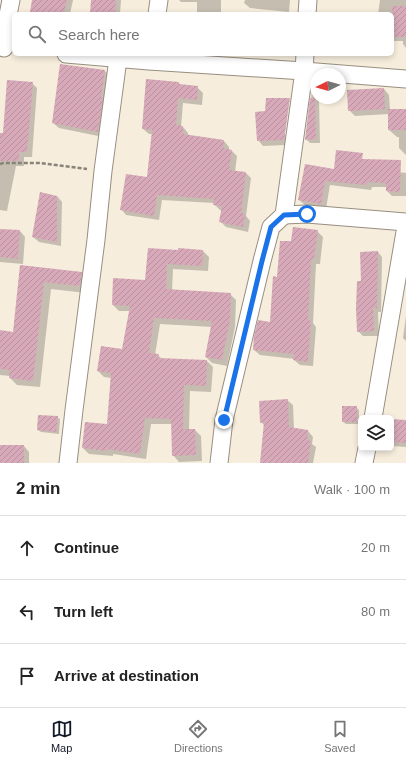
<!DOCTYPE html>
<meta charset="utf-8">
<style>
:root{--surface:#fff;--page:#f2f2f2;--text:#222;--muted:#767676;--line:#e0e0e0;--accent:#111827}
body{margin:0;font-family:Arial,sans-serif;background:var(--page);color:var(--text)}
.controls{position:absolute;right:12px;bottom:12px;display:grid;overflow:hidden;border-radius:6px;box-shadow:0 2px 6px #0003}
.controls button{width:36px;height:36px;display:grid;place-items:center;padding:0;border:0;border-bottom:1px solid var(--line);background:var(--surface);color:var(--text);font:20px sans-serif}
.compass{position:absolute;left:310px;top:68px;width:36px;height:36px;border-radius:50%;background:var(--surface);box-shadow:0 2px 6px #0003;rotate:265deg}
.stop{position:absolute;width:12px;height:12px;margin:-9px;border:3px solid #1a73e8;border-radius:50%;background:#fff}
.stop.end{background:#1a73e8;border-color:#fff;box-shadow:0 1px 4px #0008}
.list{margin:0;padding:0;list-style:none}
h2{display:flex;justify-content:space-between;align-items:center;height:52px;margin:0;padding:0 16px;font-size:17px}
h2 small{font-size:13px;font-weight:400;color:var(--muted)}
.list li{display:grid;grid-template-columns:26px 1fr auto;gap:12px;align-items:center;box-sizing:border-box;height:64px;padding:0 16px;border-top:1px solid var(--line)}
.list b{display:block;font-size:15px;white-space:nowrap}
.list em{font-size:13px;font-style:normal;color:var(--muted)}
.icon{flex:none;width:22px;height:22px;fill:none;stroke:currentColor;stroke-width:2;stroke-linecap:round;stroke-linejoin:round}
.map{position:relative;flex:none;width:406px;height:463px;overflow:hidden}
.search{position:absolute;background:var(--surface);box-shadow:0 2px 6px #0003;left:12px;right:12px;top:12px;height:44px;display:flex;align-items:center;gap:10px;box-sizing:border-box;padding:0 14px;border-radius:6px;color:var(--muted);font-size:15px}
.sheet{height:244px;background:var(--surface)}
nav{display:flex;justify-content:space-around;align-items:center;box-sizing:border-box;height:56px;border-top:1px solid var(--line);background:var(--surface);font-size:11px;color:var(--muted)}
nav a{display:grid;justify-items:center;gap:2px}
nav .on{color:var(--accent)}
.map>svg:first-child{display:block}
</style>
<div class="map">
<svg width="406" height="463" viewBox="0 0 406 463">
<defs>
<pattern id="building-hatch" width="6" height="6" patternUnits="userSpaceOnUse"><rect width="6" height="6" fill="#d7a9b9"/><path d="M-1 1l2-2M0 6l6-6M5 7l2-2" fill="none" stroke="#b8919e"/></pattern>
</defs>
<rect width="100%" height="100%" fill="#f6eddd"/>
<g fill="#0003">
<polygon points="33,0 73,0 70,14 33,14 31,12"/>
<polygon points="92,0 121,0 120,14 91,14"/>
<polygon points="179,0 221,0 221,14 197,14 197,2 181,2"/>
<polygon points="245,0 290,0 289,12 250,8 244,3"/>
<polygon points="380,0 406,0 406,48 403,44 403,41 392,41 392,14 378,14"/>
<polygon points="105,71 110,76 103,137 59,128 53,123"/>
<polygon points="32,83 37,88 32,157 24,157 24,166 16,166 7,211 0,210 0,134 4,134"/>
<polygon points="179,83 181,86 197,87 203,93 202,105 183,103 181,127 183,127 188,133 188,136 224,141 229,147 229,150 232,151 237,156 235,172 246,173 251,178 246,216 250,221 248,232 226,227 220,221 222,210 220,210 214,204 214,203 162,200 159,220 126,215 121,209 148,179 153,134 149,134 143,129"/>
<polygon points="313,83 316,84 316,98 326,98 325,102 319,101 320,143 310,143 306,139"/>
<polygon points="384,89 389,95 390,110 406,110 406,155 399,148 399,137 397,137 389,130 389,114 355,116 349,110 348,91"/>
<polygon points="284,117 286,145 263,146 258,140"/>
<polygon points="336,164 406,173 406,196 392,196 387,191 387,187 372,187 371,190 330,185 326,209 305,205 299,200 335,170"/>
<polygon points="57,196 62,202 61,246 39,242 33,237"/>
<polygon points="0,230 20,231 25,237 23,264 0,262"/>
<polygon points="317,231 323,237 320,264 316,264 313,323 316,327 313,366 300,365 294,360 295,359 260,355 254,350 271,323 278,278 292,243"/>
<polygon points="179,251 203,251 209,257 208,271 173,269 172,291 230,294 236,300 235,327 227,366 212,363 206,357 212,327 160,324 155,355 158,355 162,359 207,361 213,367 211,392 190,391 189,430 195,430 201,436 202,461 179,462 173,455 172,424 151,424 146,459 113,454 113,456 89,454 83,448 108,425 111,378 104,377 98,371 123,350 130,311 119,311 113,305 146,281"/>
<polygon points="378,252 382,257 381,312 378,312 379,336 363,336 358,331 362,282"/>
<polygon points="21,267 81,273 88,279 86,293 51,289 40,387 17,385 10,378 10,376 0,375 0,331 14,333"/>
<polygon points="406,316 406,341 403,338"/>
<polygon points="287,400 293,405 294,429 308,431 313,437 312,444 316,447 313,463 261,463 265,426 261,422"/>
<polygon points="356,407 359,410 359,424 346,424 343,422"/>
<polygon points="57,417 60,419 59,434 41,432 38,430"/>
<polygon points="391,420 406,421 406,447 391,446"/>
<polygon points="8,446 24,446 29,452 29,463 8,463"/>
</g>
<g fill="url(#building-hatch)">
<polygon points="32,0 67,0 64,14 38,14 30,12"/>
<polygon points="91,0 116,0 115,14 90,14"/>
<rect x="392" y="6" width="14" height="31"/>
<polygon points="60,64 105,70 101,98 103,98 98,132 52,123"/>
<polygon points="146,79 179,82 179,84 198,86 197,100 178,98 176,125 183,126 183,134 224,140 223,148 232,150 229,170 246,172 241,213 245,214 243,227 219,222 222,206 213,205 214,199 157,195 154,216 120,210 126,174 147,177 152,130 142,129"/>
<polygon points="7,80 33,82 27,152 19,152 19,161 0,161 0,133 3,133"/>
<polygon points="384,88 385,109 348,111 347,90"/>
<polygon points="266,98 290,98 284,140 257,141 255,112 265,111"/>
<polygon points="310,98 315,98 316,139 305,140"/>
<rect x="388" y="109" width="18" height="21"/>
<polygon points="336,150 363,153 362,159 401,160 400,192 386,191 386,183 367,182 366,185 325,181 321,204 298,200 305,164 334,169"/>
<polygon points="40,192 57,196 57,242 32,237"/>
<polygon points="293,227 318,230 314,259 311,259 308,320 311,321 308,362 293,360 294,354 253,350 254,336 258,320 270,322 273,276 277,277 280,241 291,241"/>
<polygon points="0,229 20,230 18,259 0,257"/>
<polygon points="148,248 178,250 178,248 203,250 202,266 167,264 166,289 231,293 230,320 222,360 205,357 212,321 154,318 149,353 159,354 158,358 207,360 206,386 184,385 183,429 195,429 196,455 172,456 171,419 145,418 140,454 107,449 107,451 82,448 85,422 107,424 111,373 97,371 101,346 122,349 130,306 112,305 113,278 145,280"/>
<polygon points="378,251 377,308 373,308 374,331 357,332 356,308 357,281 361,281 360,252"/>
<polygon points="20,265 82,272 80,286 44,282 33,381 9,378 10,370 0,369 0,330 13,332"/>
<polygon points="288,399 289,427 308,430 307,440 311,441 308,463 260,463 264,422 260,423 259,401"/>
<rect x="342" y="406" width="15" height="16"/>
<polygon points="38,415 58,416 56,432 37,430"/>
<polygon points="391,419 406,420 406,443 391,442"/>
<rect x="0" y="445" width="24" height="18"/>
</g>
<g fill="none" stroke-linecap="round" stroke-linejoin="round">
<defs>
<g id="minor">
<polyline points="157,14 159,0"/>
<polyline points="307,14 308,0"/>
<polyline points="4,48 7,20 11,0"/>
<polyline points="66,54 149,61 304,71 406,79"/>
<polyline points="284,215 307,214 406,222"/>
<polyline points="373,418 406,226"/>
<polyline points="68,463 74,410 96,240 103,171 118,59"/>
<polyline points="219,463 224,420 262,261 271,227 284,215 304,71 305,54"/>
<polyline points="364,463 367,448"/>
</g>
</defs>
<use href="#minor" stroke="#978e80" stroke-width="19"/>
<polyline stroke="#898378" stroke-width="2.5" stroke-dasharray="4 2" stroke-linecap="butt" points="0,164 3,163 39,163 87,169"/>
<use href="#minor" stroke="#fff" stroke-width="17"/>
</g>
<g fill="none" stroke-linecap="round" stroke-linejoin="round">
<polyline stroke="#1a73e8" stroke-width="5" points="224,420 262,261 271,227 284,215 307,214"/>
</g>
</svg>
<div class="controls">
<button><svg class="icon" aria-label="layers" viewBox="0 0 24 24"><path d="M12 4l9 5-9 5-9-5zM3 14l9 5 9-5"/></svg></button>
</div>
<svg class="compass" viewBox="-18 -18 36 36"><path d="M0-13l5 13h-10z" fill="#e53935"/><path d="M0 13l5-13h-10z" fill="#767676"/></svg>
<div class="stop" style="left:307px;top:214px"></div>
<div class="stop end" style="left:224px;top:420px"></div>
<div class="search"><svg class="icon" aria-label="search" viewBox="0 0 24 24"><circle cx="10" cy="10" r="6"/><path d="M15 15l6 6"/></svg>Search here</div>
</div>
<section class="sheet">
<h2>2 min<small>Walk · 100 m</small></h2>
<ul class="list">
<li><svg class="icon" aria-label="ahead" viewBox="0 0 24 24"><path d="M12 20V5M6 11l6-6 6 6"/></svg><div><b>Continue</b></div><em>20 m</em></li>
<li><svg class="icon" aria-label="left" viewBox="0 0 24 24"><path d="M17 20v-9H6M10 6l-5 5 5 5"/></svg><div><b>Turn left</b></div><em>80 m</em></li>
<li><svg class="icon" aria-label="arrive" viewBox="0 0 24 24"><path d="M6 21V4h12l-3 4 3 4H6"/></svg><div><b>Arrive at destination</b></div></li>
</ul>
</section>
<nav>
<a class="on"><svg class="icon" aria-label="map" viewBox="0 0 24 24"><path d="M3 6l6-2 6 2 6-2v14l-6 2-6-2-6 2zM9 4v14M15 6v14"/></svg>Map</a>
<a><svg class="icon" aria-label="directions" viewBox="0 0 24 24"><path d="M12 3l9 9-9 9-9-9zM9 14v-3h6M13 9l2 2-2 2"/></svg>Directions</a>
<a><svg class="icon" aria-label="saved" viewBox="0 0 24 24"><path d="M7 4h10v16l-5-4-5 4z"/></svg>Saved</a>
</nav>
